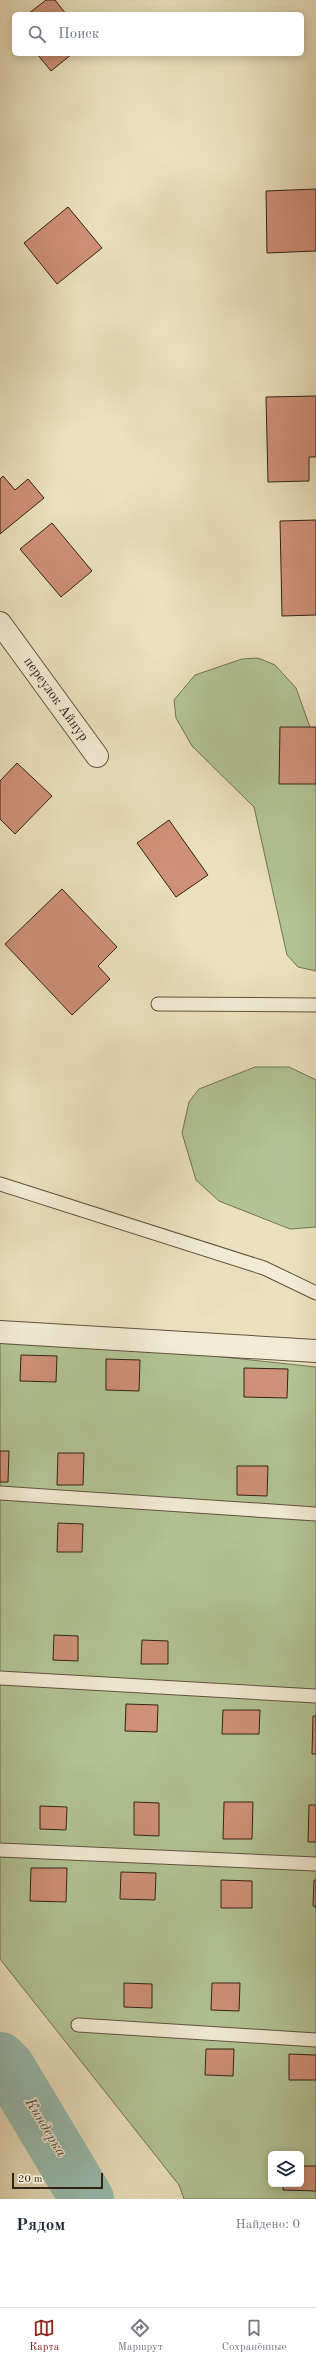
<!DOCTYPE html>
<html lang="ru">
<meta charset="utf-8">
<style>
:root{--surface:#fff;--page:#f2f2f3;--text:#1f2937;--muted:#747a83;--line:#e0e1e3;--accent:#8f2418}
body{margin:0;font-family:"Old Standard TT",serif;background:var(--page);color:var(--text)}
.controls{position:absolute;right:12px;bottom:12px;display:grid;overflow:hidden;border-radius:6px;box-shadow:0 2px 10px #0003}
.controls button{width:36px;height:36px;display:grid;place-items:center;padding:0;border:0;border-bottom:1px solid var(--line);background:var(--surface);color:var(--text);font:20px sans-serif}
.scale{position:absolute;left:12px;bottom:10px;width:91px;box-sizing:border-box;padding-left:4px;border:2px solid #312314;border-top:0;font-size:11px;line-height:14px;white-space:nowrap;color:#312314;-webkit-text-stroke:3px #f2ecd5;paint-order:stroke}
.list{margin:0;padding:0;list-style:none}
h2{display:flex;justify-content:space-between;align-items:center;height:52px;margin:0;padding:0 16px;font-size:17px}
h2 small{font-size:13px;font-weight:400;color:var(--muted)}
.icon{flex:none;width:22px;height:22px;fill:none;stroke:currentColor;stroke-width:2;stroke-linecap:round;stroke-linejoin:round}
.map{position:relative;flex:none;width:316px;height:2199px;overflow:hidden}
.search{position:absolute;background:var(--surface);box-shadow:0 2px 10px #0003;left:12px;right:12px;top:12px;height:44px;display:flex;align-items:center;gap:10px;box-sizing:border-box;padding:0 14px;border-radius:6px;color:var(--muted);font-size:15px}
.sheet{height:108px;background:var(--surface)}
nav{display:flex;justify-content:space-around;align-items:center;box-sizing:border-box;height:56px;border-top:1px solid var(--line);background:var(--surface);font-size:11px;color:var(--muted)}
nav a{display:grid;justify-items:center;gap:2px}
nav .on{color:var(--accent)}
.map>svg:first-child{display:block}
</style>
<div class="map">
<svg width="316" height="2199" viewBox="0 0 316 2199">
<rect width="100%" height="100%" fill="#ebe1be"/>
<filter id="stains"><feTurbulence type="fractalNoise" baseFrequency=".005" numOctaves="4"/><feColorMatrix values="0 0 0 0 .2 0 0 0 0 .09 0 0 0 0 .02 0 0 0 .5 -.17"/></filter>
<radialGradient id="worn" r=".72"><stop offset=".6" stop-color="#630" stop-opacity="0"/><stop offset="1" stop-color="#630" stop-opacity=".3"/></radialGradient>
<g fill="#b2c495" stroke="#727454" fill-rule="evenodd">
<polygon points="258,658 275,665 296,688 316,744 316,971 298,967 287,955 254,807 192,746 176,718 174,700 195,675 242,659"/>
<polygon points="255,1067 289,1067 316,1080 316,1227 290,1229 219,1201 196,1180 182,1133 189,1102 199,1089"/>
<path d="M0 1333 316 1367V2199H184L179 2185 0 1959ZM271 2154H301V2184H271Z"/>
</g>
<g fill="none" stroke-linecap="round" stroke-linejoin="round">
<polyline stroke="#98beb1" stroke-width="54" points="0,2059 8,2067 87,2199"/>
</g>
<g fill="#cf9177" stroke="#312314">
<polygon points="46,0 55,0 66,14 28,14"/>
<polygon points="37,54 72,54 51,71"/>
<polygon points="316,189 316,251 267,253 266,191"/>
<polygon points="68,207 102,248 57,284 24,243"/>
<polygon points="316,396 316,457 309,457 309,481 268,482 266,397"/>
<polygon points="3,476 15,490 28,479 44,498 0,534 0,479"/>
<polygon points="316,520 316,615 282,616 280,521"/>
<polygon points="52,523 92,571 61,597 20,549"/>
<polygon points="280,727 316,727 316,784 279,784"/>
<polygon points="17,763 52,796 15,834 0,819 0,781"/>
<polygon points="169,820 208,875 176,897 137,843"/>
<polygon points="62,889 117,947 98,966 110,979 72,1015 5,944"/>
<polygon points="21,1355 57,1356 56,1382 20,1381"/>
<polygon points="106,1359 140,1360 139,1391 106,1390"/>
<polygon points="244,1368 288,1369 287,1398 244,1397"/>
<polygon points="0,1451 9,1451 8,1482 0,1482"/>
<polygon points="58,1453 84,1453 83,1485 57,1485"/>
<polygon points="237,1466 268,1466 267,1496 237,1495"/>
<polygon points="58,1523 83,1524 82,1552 57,1552"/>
<polygon points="54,1635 78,1636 78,1661 53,1660"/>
<polygon points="142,1640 168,1641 168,1664 141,1664"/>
<polygon points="126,1704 158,1705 157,1732 125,1731"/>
<polygon points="223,1710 260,1710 259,1734 222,1734"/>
<polygon points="313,1716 316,1716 316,1754 312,1754"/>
<polygon points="134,1802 159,1803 159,1836 134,1835"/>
<polygon points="224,1802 253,1802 252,1839 223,1839"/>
<polygon points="309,1805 316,1805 316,1842 308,1842"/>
<polygon points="40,1806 67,1807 66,1830 40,1829"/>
<polygon points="31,1868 67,1868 66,1902 30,1901"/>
<polygon points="121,1872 156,1873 155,1900 120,1899"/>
<polygon points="221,1880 252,1881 252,1908 221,1908"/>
<polygon points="314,1880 316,1880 316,1907 313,1906"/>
<polygon points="124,1983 152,1984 152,2008 124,2007"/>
<polygon points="212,1983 240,1983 239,2011 211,2010"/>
<polygon points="206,2049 234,2049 233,2076 205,2075"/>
<polygon points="289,2054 316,2055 316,2080 289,2080"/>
<polygon points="301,2166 316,2166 316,2191 283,2190 283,2184 301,2184"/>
</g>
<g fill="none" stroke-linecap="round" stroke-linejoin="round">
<defs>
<g id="service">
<polyline points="158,1004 316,1005"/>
<polyline points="0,1184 264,1268 316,1293"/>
<polyline points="0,1493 316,1514"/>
<polyline points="0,1678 316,1696"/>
<polyline points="0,1850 316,1864"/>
<polyline points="78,2025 316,2040"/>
</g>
<g id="minor">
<polyline points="0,623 97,756"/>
<polyline points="0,1332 316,1351"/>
</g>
</defs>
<use href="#service" stroke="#60523e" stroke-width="15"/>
<use href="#minor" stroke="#60523e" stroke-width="24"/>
<use href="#service" stroke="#f2ecd5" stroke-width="13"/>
<use href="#minor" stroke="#f2ecd5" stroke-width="22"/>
</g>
<g text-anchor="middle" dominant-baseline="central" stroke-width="3" stroke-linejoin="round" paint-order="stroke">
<g font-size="14" fill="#312314" stroke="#f2ecd5">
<text transform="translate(56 699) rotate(54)">переулок Айнур</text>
</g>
<g font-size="15" font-style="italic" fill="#505243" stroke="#f2ecd5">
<text transform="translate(45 2128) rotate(59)">Киндерка</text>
</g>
</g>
<rect width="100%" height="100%" filter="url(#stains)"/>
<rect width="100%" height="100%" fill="url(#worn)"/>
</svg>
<div class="controls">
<button><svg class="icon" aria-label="layers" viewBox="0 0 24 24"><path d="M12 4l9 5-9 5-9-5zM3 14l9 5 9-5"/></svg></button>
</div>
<div class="scale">20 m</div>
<div class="search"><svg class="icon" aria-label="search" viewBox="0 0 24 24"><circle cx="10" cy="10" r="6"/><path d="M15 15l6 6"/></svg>Поиск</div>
</div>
<section class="sheet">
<h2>Рядом<small>Найдено: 0</small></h2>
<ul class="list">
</ul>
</section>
<nav>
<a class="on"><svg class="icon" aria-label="map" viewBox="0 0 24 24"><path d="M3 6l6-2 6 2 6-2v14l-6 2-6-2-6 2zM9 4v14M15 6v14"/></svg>Карта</a>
<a><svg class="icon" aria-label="directions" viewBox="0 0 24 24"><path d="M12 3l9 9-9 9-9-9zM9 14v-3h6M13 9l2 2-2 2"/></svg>Маршрут</a>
<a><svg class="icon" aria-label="saved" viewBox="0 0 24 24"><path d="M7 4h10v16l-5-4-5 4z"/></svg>Сохранённые</a>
</nav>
